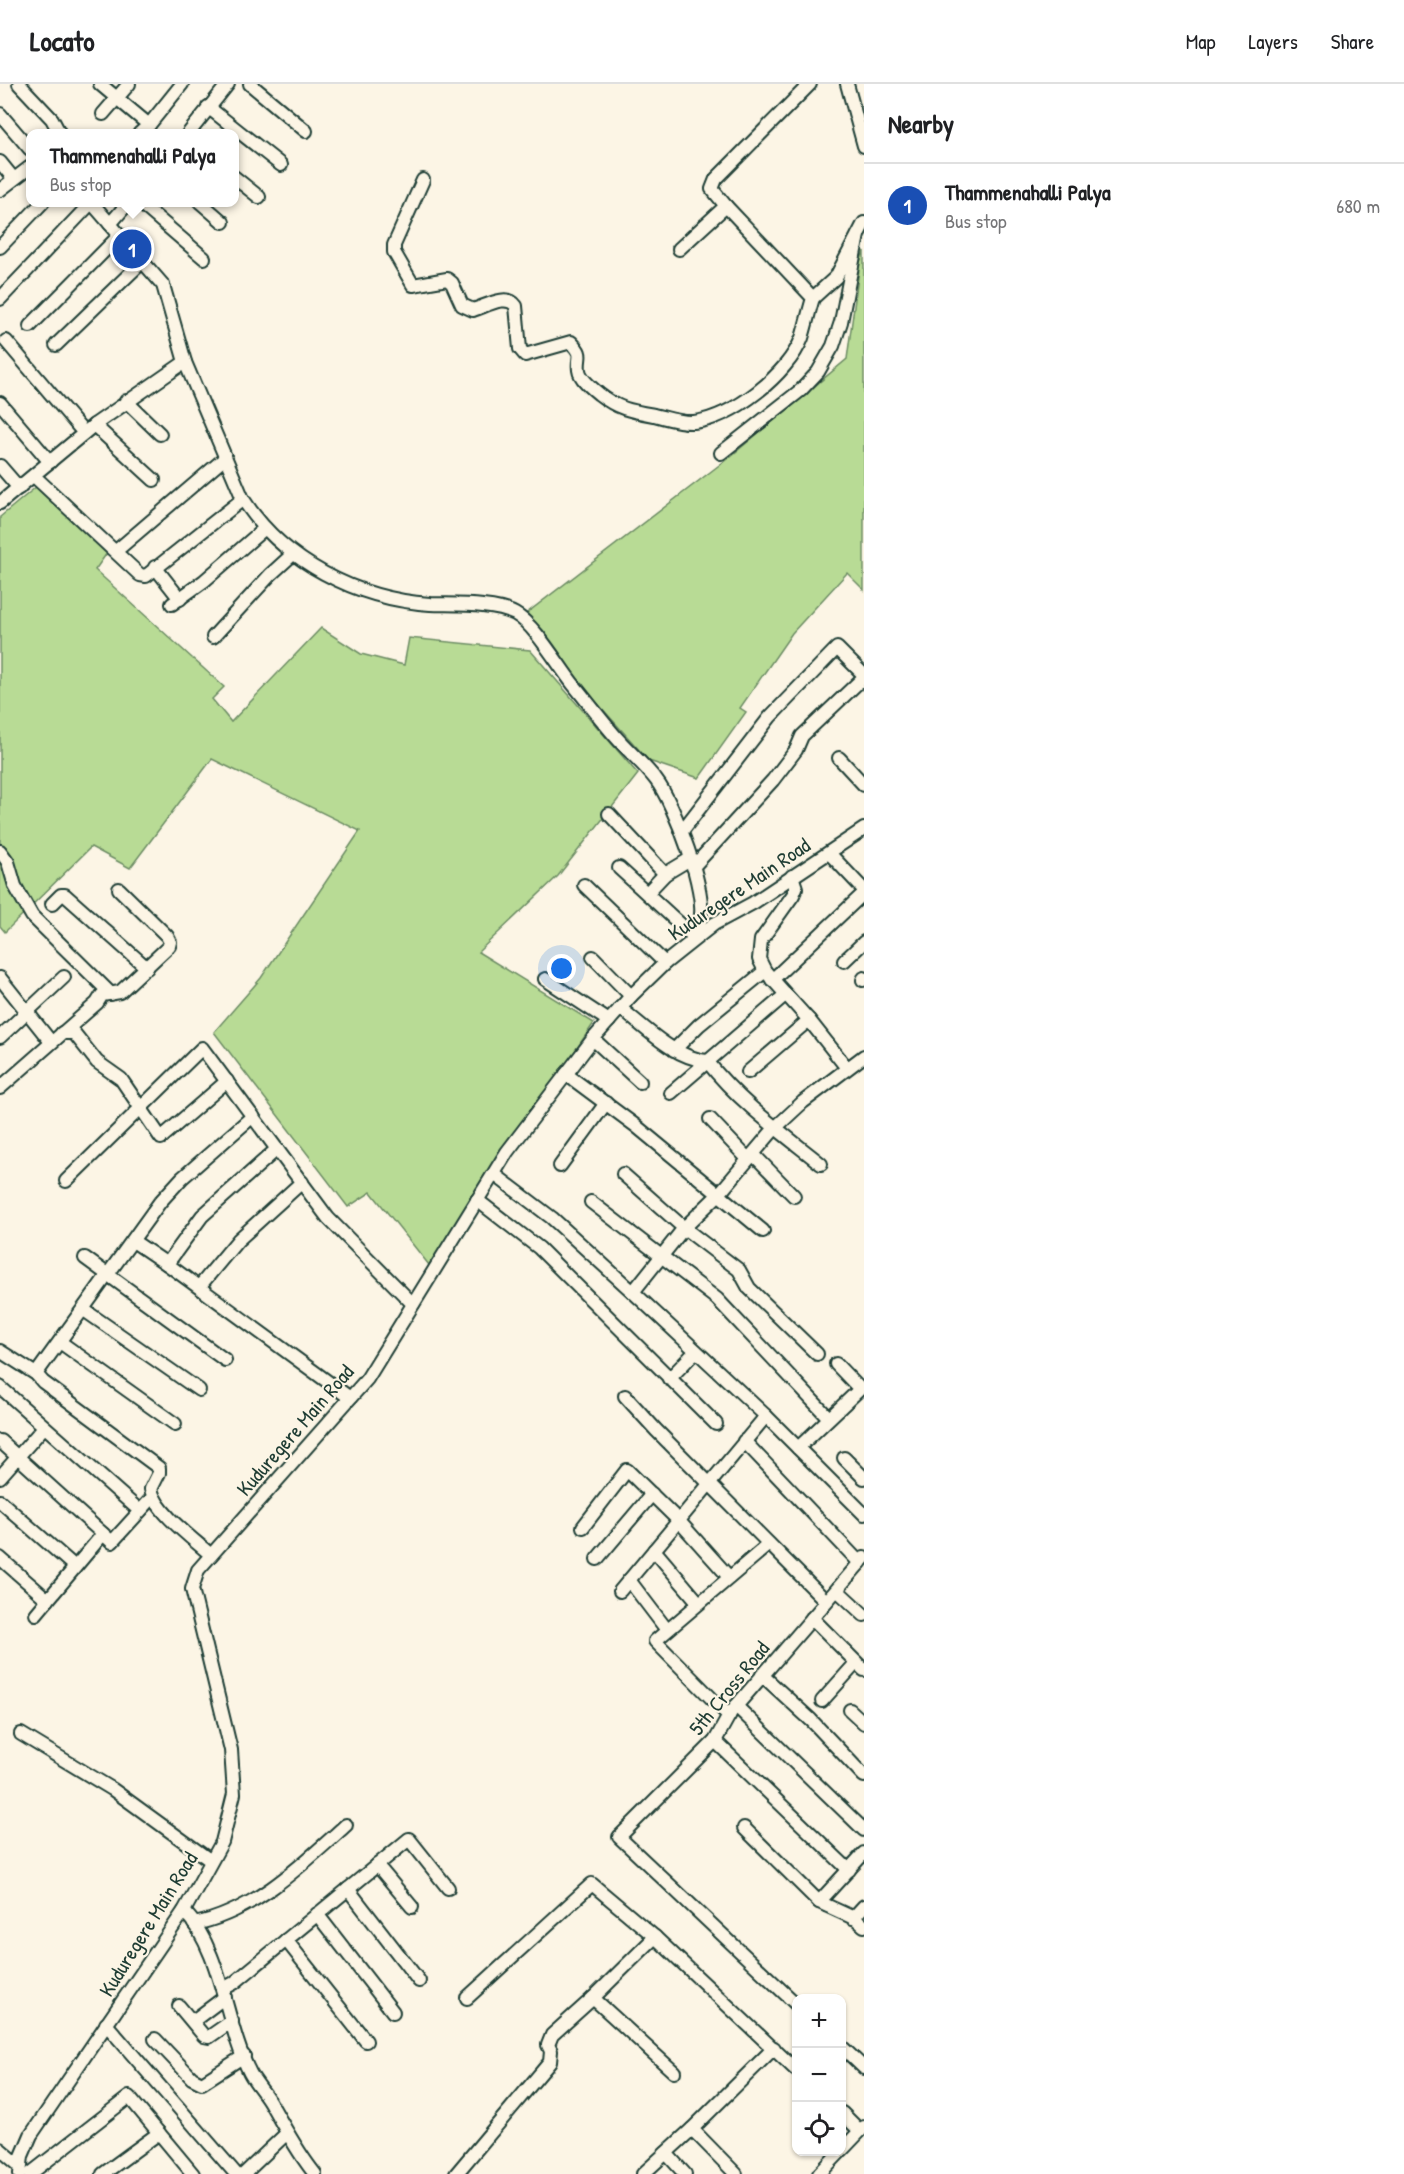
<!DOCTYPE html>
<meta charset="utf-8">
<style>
:root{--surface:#fff;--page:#f2f2f2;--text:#202124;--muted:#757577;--line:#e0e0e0;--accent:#1f6fb2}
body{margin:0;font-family:"Patrick Hand",sans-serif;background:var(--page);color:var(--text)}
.controls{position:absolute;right:18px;bottom:18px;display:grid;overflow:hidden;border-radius:12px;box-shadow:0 2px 4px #0004}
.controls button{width:54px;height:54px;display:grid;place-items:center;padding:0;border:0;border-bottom:2px solid var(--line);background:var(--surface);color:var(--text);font:30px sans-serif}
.you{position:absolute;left:562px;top:885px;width:21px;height:21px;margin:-15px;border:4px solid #fff;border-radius:50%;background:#1a73e8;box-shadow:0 0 0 9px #1a73e833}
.badge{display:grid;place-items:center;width:39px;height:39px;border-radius:50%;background:var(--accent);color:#fff;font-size:20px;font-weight:700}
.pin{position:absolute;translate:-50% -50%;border:3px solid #fff;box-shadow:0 2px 6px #0006}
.popup{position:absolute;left:26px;top:45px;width:213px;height:78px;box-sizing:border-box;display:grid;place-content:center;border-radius:12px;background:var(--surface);filter:drop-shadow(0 2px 4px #0005);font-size:20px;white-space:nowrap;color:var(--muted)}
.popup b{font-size:22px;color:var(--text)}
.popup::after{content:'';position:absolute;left:50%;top:100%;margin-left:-12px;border:12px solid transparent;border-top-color:var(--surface)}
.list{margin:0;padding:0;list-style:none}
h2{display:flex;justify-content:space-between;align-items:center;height:78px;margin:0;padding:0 24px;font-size:26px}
h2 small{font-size:20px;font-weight:400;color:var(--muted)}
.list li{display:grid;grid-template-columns:39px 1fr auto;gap:18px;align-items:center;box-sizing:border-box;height:84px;padding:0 24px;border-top:2px solid var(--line)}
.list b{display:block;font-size:22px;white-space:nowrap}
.list p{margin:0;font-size:20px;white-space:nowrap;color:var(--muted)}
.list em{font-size:20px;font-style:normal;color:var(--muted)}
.icon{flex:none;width:33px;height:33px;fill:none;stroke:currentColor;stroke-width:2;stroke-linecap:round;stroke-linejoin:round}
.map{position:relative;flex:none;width:864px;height:2090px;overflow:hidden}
header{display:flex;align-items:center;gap:36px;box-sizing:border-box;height:84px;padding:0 30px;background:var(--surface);border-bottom:2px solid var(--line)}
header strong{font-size:28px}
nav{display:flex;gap:33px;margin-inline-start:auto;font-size:21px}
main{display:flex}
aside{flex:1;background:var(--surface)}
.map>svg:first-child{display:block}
</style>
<header>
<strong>Locato</strong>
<nav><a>Map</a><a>Layers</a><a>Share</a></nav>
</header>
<main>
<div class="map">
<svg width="864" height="2090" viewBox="0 0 864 2090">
<rect width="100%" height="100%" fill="#fcf5e5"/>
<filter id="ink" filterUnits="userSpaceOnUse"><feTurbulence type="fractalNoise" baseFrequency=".0167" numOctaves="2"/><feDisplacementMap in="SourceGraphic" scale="12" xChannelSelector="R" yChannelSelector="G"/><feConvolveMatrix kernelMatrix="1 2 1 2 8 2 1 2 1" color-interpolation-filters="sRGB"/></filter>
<g filter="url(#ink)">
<g fill="#b8db95" stroke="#6c8c64" stroke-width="1.5">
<polygon points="864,167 864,506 847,489 792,549 740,624 746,628 699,694 649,677 583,603 527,529 731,372 847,275 860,178"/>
<polygon points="36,403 107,469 95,486 224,603 212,615 231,638 321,544 361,570 404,581 409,554 530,566 638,690 558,792 478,868 594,939 429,1181 371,1108 348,1123 214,948 261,894 360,747 212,675 130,784 91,763 5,848 0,842 0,433"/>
</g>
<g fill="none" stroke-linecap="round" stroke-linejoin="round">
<defs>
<g id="minor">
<polyline points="19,0 52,35 60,50"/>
<polyline points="100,0 149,41"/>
<polyline points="250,0 306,47"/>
<polyline points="847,0 864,62"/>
<polyline points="208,23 281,81"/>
<polyline points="0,30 30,65"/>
<polyline points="103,30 129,0"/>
<polyline points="139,50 149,41 182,0"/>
<polyline points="188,50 228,0"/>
<polyline points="0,78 13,94"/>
<polyline points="234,93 259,113"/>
<path d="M423 96 394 161V168L413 201 447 195 452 199 462 221 473 226C486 222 507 209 516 222L520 265 525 271 571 258C585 272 577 272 579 286 580 295 593 305 599 310 618 325 631 327 654 331 667 334 680 339 694 338 733 334 788 290 802 254 806 241 809 227 813 214L726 122 712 105 716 95 810 0"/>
<polyline points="0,106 30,83"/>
<path d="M91 118 163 201 185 278 243 415C283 478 357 515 430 520 454 521 494 519 515 530 535 541 558 581 573 600 587 617 601 636 616 653 629 668 644 680 656 696 674 719 708 809 700 837 699 844 694 851 691 857"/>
<polyline points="139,118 204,174"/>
<polyline points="200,118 223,138"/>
<polyline points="110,140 129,118"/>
<polyline points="0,163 43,118"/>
<polyline points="679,165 726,122"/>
<polyline points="813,214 836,193 864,139"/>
<polyline points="0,215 91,119"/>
<polyline points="30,242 120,151"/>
<polyline points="6,257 84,349"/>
<polyline points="56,261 143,177"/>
<polyline points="126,317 160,350"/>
<polyline points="0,319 50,378"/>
<polyline points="94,341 154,396"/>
<polyline points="721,369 801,306 818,288 833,262 841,238 858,151"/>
<polyline points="0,382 19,404"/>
<polyline points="34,392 140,491 146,492 243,415"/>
<polyline points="0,419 94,341 185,278"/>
<polyline points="116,467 225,374"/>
<polyline points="155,483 180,515"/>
<polyline points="172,520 204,497 265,444"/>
<polyline points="213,553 270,491 293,470"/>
<polyline points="839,674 864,701"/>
<polyline points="609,730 665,790"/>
<polyline points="682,747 770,633 837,564 864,591"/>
<polyline points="0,767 8,778 15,802 32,832 111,910"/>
<polyline points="829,769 864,806"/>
<polyline points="693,783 773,696 796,666 802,652 864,593"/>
<polyline points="619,784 693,852"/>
<polyline points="792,792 796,804 793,811 761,856 759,875 765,887 809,936 847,984"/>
<polyline points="584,801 665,879"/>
<polyline points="647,809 665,790 690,775"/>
<polyline points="52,820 61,811 65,811 147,884"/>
<polyline points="593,873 631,912"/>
<polyline points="844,877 864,858"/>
<polyline points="0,894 51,958"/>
<polyline points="545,895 609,937"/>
<polyline points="772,896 864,809"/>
<polyline points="863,896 864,894"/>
<path d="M620 924C646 944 674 974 707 977 739 1018 781 1048 821 1080"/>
<polyline points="62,949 74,949 97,978 121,995 161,1054 227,997"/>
<polyline points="0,953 64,893"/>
<polyline points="593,955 640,998"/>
<polyline points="674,966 699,941 765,887"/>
<polyline points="748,988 809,936"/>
<polyline points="566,990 636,1042 763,1147"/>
<polyline points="0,1004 97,919 102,911 120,908 169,862 170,858 167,852 119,805"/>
<polyline points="671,1009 785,911"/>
<polyline points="710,1035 748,1075"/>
<polyline points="754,1071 794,1112"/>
<polyline points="560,1082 606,1019"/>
<polyline points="494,1090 552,1134 633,1208 766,1332 864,1430"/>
<polyline points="623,1090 684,1144 739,1186 749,1204 817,1270"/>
<polyline points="66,1097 202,964 328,1134 413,1220"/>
<polyline points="477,1116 539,1164 716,1340"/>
<polyline points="591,1118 717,1215 829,1334"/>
<polyline points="133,1157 167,1180 350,1314"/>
<polyline points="85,1174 225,1276"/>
<polyline points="167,1180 202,1132 277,1065"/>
<polyline points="199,1203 238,1156 302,1098"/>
<polyline points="633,1208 684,1144 719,1110 775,1044 803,1018 864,972"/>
<polyline points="84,1226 199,1306"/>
<polyline points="60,1258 175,1340"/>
<path d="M0 1267 36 1290 43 1298 159 1384V1389L151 1405C156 1428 193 1455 211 1471"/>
<polyline points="36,1290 160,1118 182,1094 253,1032"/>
<polyline points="669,1295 696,1267"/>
<polyline points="0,1303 140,1427"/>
<polyline points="625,1312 656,1346 826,1517"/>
<polyline points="0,1357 112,1458 153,1413"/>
<polyline points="744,1357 860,1479"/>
<polyline points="798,1364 860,1305 836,1280"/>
<polyline points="844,1374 864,1394"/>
<polyline points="0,1393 44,1343"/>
<polyline points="0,1417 75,1483"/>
<polyline points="583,1443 627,1386 678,1436 729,1493"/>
<polyline points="654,1466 699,1519"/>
<polyline points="0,1474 48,1516"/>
<polyline points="597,1475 652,1410"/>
<polyline points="629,1496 667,1546"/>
<polyline points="837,1506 864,1531"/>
<polyline points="620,1507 766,1332"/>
<polyline points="36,1530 103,1450"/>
<polyline points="812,1534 864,1586"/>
<polyline points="762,1591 811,1636 864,1692"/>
<polyline points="822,1617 856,1579"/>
<polyline points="736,1622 864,1746"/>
<polyline points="850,1626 864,1639"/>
<polyline points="729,1632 655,1557 769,1460"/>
<polyline points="21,1650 112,1705 211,1777"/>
<polyline points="715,1657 849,1786"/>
<polyline points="744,1744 819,1818 864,1769"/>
<polyline points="377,1781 412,1823"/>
<polyline points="348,1805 419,1897"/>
<polyline points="819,1818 856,1835 864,1842"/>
<path d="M184 1827C223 1868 225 1941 250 1989 256 2000 265 2009 271 2020 285 2044 297 2068 315 2090"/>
<polyline points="317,1830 393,1928"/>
<polyline points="853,1834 864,1822"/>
<path d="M194 1840C254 1828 302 1781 346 1741"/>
<polyline points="286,1856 366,1957"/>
<polyline points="223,1905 234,1899 409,1755 448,1804"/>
<polyline points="467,1914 592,1800 655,1853 796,1986"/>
<polyline points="593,1914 674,1988"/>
<polyline points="796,1920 619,1753 715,1657 731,1628 864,1474"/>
<polyline points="179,1922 204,1952 209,1953 232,1937"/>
<polyline points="193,1937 225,1913"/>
<polyline points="106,1940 236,2090"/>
<polyline points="155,1955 192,1994 202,1999 244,1972"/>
<polyline points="842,1963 864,1984"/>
<polyline points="842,2029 860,2047"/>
<polyline points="0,2065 20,2082"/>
<polyline points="842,2066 864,2043"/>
<polyline points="666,2069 685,2090"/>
<polyline points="20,2090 22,2072 31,2051 184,1827 222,1758 234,1710 231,1666 192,1505 198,1486 367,1295 507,1068 593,955 631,912 665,879 714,840 753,819 864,745"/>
<polyline points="30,2090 129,2013 193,2090"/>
<polyline points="103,2090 159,2049"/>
<polyline points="244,2090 287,2049"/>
<polyline points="456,2090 550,1978 551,1967 548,1961 552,1951 593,1914 655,1853"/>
<polyline points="643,2090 692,2045"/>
<polyline points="736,2090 692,2045 774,1964"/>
<polyline points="819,2090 840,2068"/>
</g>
</defs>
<use href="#minor" stroke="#1f3d34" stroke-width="16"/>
<use href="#minor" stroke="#fcf5e5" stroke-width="12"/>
</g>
</g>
<g text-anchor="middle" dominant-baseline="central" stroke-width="4.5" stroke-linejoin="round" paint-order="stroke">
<g font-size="21" fill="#1f3d34" stroke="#fcf5e5">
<text transform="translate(739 805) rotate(-34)">Kuduregere Main Road</text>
<text transform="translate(295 1346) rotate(-49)">Kuduregere Main Road</text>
<text transform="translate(729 1604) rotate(-51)">5th Cross Road</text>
<text transform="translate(148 1840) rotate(-58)">Kuduregere Main Road</text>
</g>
</g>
</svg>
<div class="controls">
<button>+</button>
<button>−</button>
<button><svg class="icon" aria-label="locate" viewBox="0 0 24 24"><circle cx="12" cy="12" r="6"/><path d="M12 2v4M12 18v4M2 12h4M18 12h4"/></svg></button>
</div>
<div class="you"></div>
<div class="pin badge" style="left:132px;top:165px;background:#1a4fb4">1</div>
<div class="popup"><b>Thammenahalli Palya</b>Bus stop</div>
</div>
<aside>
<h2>Nearby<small></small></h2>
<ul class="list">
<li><span class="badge" style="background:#1a4fb4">1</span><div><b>Thammenahalli Palya</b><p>Bus stop</p></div><em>680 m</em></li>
</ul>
</aside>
</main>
